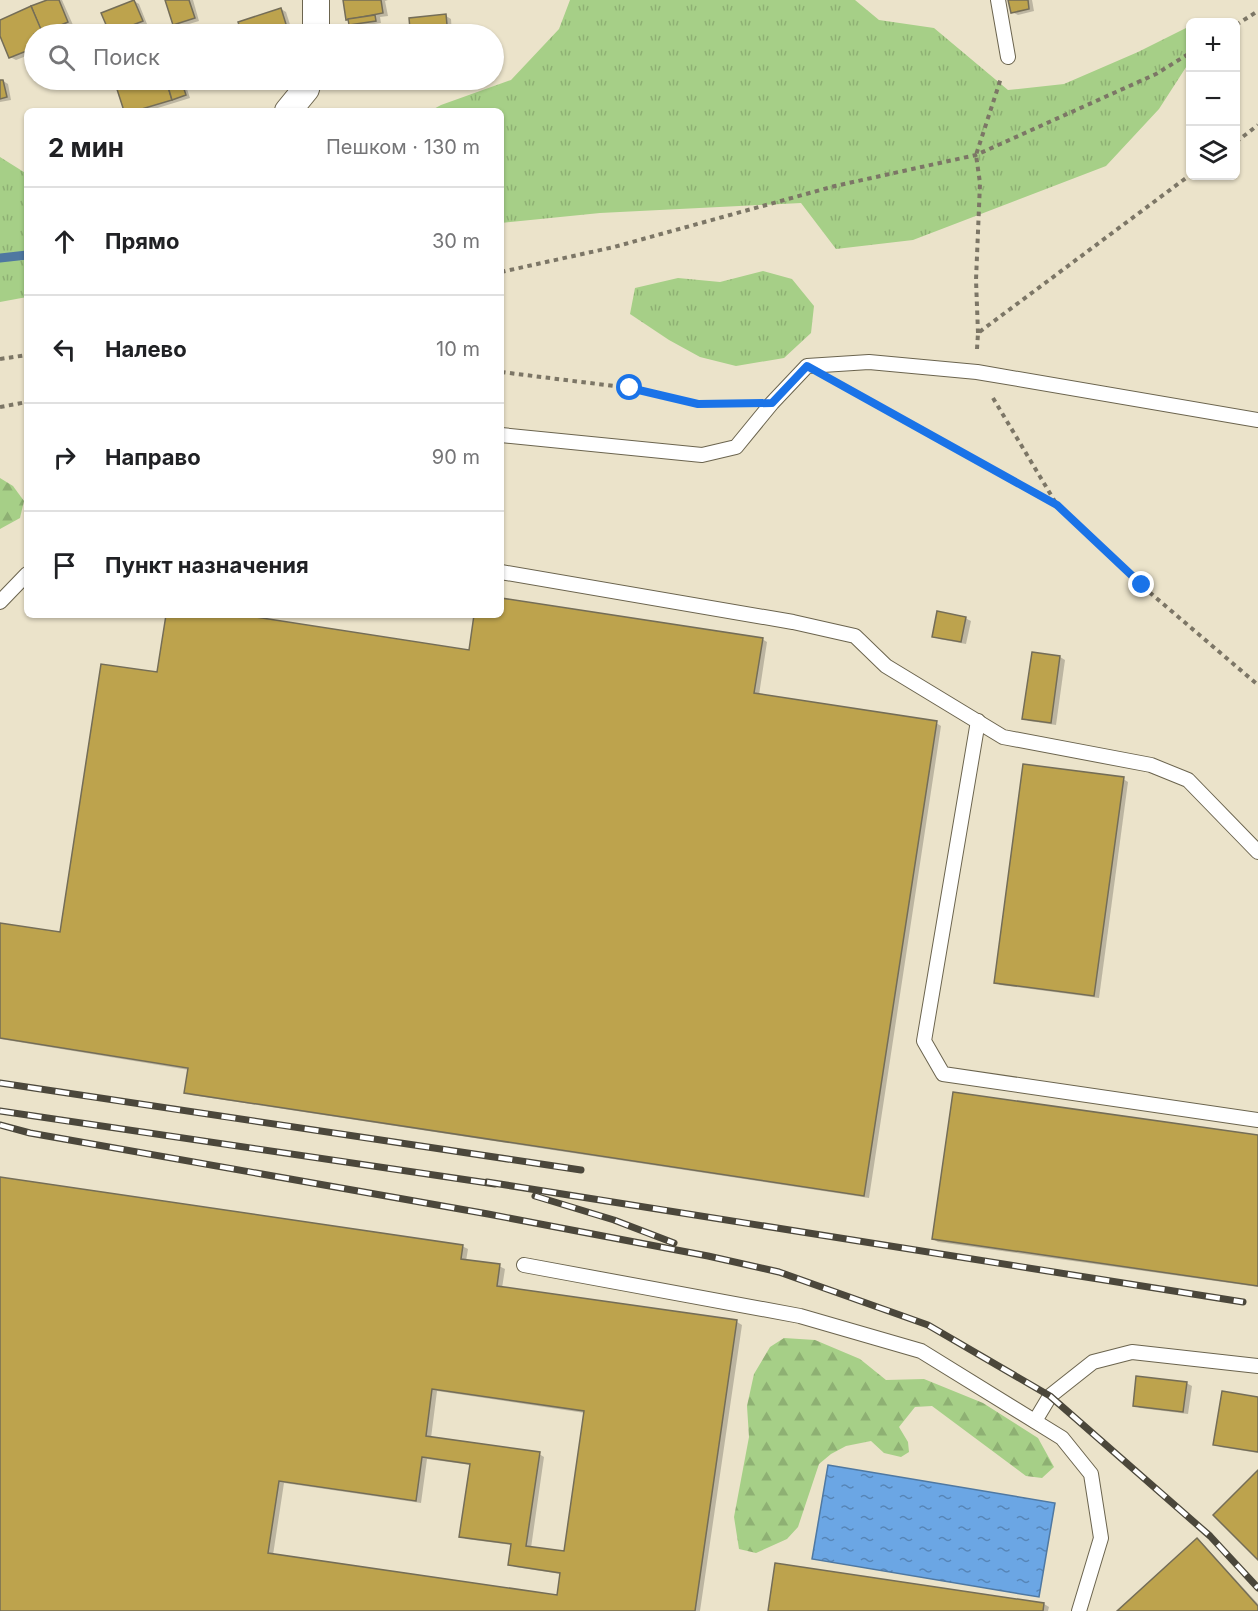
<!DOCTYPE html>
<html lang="ru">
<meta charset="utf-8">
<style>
:root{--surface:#fff;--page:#f6f6f6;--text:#202124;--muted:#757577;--line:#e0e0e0}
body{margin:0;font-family:Inter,sans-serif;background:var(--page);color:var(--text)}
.controls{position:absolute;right:18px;top:18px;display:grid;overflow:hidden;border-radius:9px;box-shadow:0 2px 4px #0004}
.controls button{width:54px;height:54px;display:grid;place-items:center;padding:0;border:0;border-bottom:2px solid var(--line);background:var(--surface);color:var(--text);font:30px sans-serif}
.stop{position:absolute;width:18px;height:18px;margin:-14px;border:4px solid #1a73e8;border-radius:50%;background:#fff}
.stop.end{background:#1a73e8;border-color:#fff;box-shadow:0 2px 6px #0008}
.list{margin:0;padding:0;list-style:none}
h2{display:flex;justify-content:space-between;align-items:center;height:78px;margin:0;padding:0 24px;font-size:26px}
h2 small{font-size:20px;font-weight:400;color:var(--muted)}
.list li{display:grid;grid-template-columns:39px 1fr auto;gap:18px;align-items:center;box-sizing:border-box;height:108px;padding:0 24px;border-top:2px solid var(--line)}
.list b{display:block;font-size:22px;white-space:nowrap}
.list em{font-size:20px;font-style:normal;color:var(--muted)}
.icon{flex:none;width:33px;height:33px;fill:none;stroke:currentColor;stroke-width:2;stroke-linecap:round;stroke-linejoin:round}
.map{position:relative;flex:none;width:1258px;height:1611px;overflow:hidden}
.search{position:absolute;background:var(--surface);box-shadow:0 2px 4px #0004;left:24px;top:24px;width:480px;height:66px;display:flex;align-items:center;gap:15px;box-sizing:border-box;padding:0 21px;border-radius:33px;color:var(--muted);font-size:22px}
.panel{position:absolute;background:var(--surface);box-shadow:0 2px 4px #0004;left:24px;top:108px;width:480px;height:510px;border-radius:9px}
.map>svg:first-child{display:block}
</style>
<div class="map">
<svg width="1258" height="1611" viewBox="0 0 1258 1611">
<defs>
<pattern id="grass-tufts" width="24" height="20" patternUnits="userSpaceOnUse" patternTransform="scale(1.5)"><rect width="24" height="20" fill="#a6cf87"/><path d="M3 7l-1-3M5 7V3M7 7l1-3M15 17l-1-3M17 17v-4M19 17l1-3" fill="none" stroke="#8eb073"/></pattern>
<pattern id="forest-firs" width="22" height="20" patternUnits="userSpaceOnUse" patternTransform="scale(1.5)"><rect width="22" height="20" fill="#a6cf87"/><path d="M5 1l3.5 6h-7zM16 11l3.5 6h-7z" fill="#8eb073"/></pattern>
<pattern id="water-ripples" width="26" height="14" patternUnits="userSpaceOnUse" patternTransform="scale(1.5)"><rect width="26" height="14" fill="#6ba6e4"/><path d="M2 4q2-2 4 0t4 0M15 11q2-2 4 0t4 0" fill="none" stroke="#5685b7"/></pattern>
</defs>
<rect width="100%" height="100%" fill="#ebe3ca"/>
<g fill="url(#grass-tufts)">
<polygon points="570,0 855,0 879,20 934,28 1008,90 1064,84 1138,52 1190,26 1190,61 1159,109 1106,166 913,240 836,249 801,203 600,213 501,223 501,111 430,111 441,105 511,80 559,29"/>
<polygon points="0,157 27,174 27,297 0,302"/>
<polygon points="763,271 792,279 814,306 811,333 784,358 736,366 700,357 669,340 630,314 635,288 678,278 720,282"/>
</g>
<g fill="url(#forest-firs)">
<polygon points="0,478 13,486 24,501 20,518 0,529"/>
<polygon points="784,1338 815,1340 860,1359 886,1380 924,1379 983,1403 1038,1438 1054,1467 1042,1478 1026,1476 932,1406 915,1407 899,1427 908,1442 909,1452 901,1457 884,1453 871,1441 846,1446 831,1454 819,1464 798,1527 787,1539 756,1553 739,1549 734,1517 749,1437 747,1406 754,1374 770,1347"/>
</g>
<polygon fill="url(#water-ripples)" stroke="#4f78a1" stroke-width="1.5" points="828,1465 1055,1503 1039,1597 812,1559"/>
<g fill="#0003" fill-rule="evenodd">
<polygon points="51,0 62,0 73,25 49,34 34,34 34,53 16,60 10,57 0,32 0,22"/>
<polygon points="166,0 193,0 199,21 179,27 174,24"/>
<polygon points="345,0 388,0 385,1 388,16 380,17 381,23 355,27 350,24"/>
<polygon points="1010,0 1032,0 1034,11 1018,15 1012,12"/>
<polygon points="134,1 139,4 147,24 120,34 111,33"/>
<polygon points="281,9 286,12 293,34 244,34 240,22"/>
<polygon points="446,16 451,19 452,34 384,34 384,32 411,30"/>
<polygon points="115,80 184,80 190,98 148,111 125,111"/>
<polygon points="3,81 8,84 11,100 0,102 0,82"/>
<polygon points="210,108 216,111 202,111"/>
<polygon points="501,599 762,639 767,642 759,695 936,723 941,726 869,1198 191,1095 186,1092 189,1070 0,1039 0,924 62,934 159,674 168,615 233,615 470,651 476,615 501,615"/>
<polygon points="965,618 971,621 966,644 939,639 934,636"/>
<polygon points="1033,654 1060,657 1065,660 1056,725 1029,721 1023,718"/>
<polygon points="1123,779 1128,782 1099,998 1000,985 995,982"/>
<polygon points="1258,1137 1258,1287 938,1242 933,1239"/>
<path d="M0 1178 462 1246 468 1249 466 1261 499 1266 505 1269 502 1288 737 1322 742 1325 700 1611H0ZM437 1391 585 1413 565 1553 531 1548 544 1457 539 1454 431 1438ZM427 1459 471 1465 461 1536 466 1539 512 1545 509 1564 515 1567 561 1574 559 1596 273 1555 284 1483 421 1503Z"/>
<polygon points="1186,1383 1192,1386 1188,1414 1140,1408 1134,1405"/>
<polygon points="1258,1398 1258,1453 1220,1447 1215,1444"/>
<polygon points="1197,1540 1202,1543 1258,1604 1258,1611 1120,1611"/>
<polygon points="1044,1604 1049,1607 1048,1611 770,1611"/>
</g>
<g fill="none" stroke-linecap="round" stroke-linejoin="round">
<polyline stroke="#4f78a1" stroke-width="9" points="0,258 27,255"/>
</g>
<g fill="#bda34d" stroke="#746d57" stroke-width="1.5" fill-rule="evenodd">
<polygon points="47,0 59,0 68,22 42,33 31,6"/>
<polygon points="134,0 143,21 110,34 101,13"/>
<polygon points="165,0 189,0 195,18 173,25"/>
<polygon points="343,0 381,0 383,13 346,20"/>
<polygon points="1008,0 1028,0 1029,9 1011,13"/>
<polygon points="31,6 43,34 34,34 34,48 9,58 0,36 0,20"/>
<polygon points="281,8 289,34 242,34 238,22"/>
<polygon points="446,14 447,25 410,29 409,18"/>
<polygon points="375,15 376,21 349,25 348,19"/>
<polygon points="447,25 448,34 397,34 397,30"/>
<polygon points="0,80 3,80 7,97 0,99"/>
<polygon points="114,80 166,80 172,100 135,111 124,111"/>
<polygon points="166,80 181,80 186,95 172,100"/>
<polygon points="501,598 763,638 754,693 937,721 864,1196 184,1093 188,1068 0,1038 0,923 60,932 101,664 157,672 166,615 243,615 469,650 474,615 501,615"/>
<polygon points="937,611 966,617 961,642 932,637"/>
<polygon points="1032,652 1060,656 1051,723 1022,719"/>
<polygon points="1023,764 1124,777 1094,996 994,983"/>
<polygon points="953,1092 1258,1135 1258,1286 932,1239"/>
<path d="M0 1177 463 1245 461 1259 500 1264 497 1286 737 1320 695 1611H0ZM432 1389 584 1411 564 1551 526 1546 540 1452 426 1436ZM422 1457 470 1464 459 1537 511 1544 508 1565 560 1573 557 1595 268 1553 279 1481 416 1501Z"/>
<polygon points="1136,1376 1187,1382 1183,1412 1133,1406"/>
<polygon points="1222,1391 1258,1397 1258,1452 1213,1445"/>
<polygon points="1258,1470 1258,1560 1213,1515"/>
<polygon points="1197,1538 1258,1606 1258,1611 1117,1611"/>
<polygon points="775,1563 1044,1603 1043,1611 768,1611"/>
</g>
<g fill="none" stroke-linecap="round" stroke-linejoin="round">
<defs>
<g id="lane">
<polyline points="998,0 1008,57"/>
<polyline points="501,435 702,455 736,447 772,403 807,366 869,362 977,372 1258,420"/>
<polyline points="501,572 793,622 855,636 886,666 1003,737 1151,765 1188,780 1258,852"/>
<polyline points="0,602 27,574"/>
<polyline points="978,721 924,1041 943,1074 1258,1120"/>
<polyline points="524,1265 800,1316 921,1351 1062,1438 1091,1474 1101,1538 1079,1611"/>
<polyline points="1035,1421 1050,1396 1093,1362 1132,1352 1258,1366"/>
</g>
<g id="street">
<polyline points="316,34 316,0"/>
<polyline points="288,111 306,89 308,80"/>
</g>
</defs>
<use href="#lane" stroke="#6b644e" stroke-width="16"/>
<use href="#street" stroke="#6b644e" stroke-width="28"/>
<g stroke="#7c7666" stroke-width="4" stroke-dasharray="4.5 4.5" stroke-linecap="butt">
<polyline points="1236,25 1258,11"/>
<polyline points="1236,142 1258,125"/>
<polyline points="501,272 614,247 835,186 976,155 1156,74 1190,53"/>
<polyline points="978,333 976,280 980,183 976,155 1001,78"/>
<polyline points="977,349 978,333 1190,175"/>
<polyline points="0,359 27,355"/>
<polyline points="501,372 630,388 698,404 743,403"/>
<polyline points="845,388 1057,505"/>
<polyline points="993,398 1057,505 1141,585 1258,685"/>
<polyline points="0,407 27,402"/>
</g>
<use href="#lane" stroke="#fff" stroke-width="14"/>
<use href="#street" stroke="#fff" stroke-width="26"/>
<defs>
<g id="rail">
<polyline points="0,1083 581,1170"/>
<polyline points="0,1111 495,1184"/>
<polyline points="0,1125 30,1133 488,1214 708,1256 779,1272 928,1325 1050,1396 1210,1536 1258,1588"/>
<polyline points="487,1182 1243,1302"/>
<polyline points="535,1196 614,1220 674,1243"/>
</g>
</defs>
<use href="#rail" stroke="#4b473b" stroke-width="7"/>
<use href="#rail" stroke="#fff" stroke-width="4.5" stroke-dasharray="14" stroke-linecap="butt"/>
</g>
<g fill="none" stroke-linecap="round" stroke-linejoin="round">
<polyline stroke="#1a73e8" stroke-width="8" points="630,388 698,404 772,403 807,366 1057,505 1142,585"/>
</g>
</svg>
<div class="controls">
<button>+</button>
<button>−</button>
<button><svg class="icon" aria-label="layers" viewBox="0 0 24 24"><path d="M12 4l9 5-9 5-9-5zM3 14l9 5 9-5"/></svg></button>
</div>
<div class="stop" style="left:630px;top:388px"></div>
<div class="stop end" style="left:1142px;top:585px"></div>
<div class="search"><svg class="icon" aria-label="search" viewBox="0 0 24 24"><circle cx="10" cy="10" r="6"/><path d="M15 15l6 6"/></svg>Поиск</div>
<section class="panel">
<h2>2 мин<small>Пешком · 130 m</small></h2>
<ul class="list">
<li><svg class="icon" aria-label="ahead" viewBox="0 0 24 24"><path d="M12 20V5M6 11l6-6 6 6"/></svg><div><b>Прямо</b></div><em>30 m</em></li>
<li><svg class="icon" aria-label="left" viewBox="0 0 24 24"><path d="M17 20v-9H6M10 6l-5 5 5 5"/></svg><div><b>Налево</b></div><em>10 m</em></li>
<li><svg class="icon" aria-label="right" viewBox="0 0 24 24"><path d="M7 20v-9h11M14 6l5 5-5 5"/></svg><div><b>Направо</b></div><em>90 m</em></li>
<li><svg class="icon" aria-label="arrive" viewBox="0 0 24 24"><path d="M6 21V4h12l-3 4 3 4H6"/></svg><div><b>Пункт назначения</b></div></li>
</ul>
</section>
</div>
